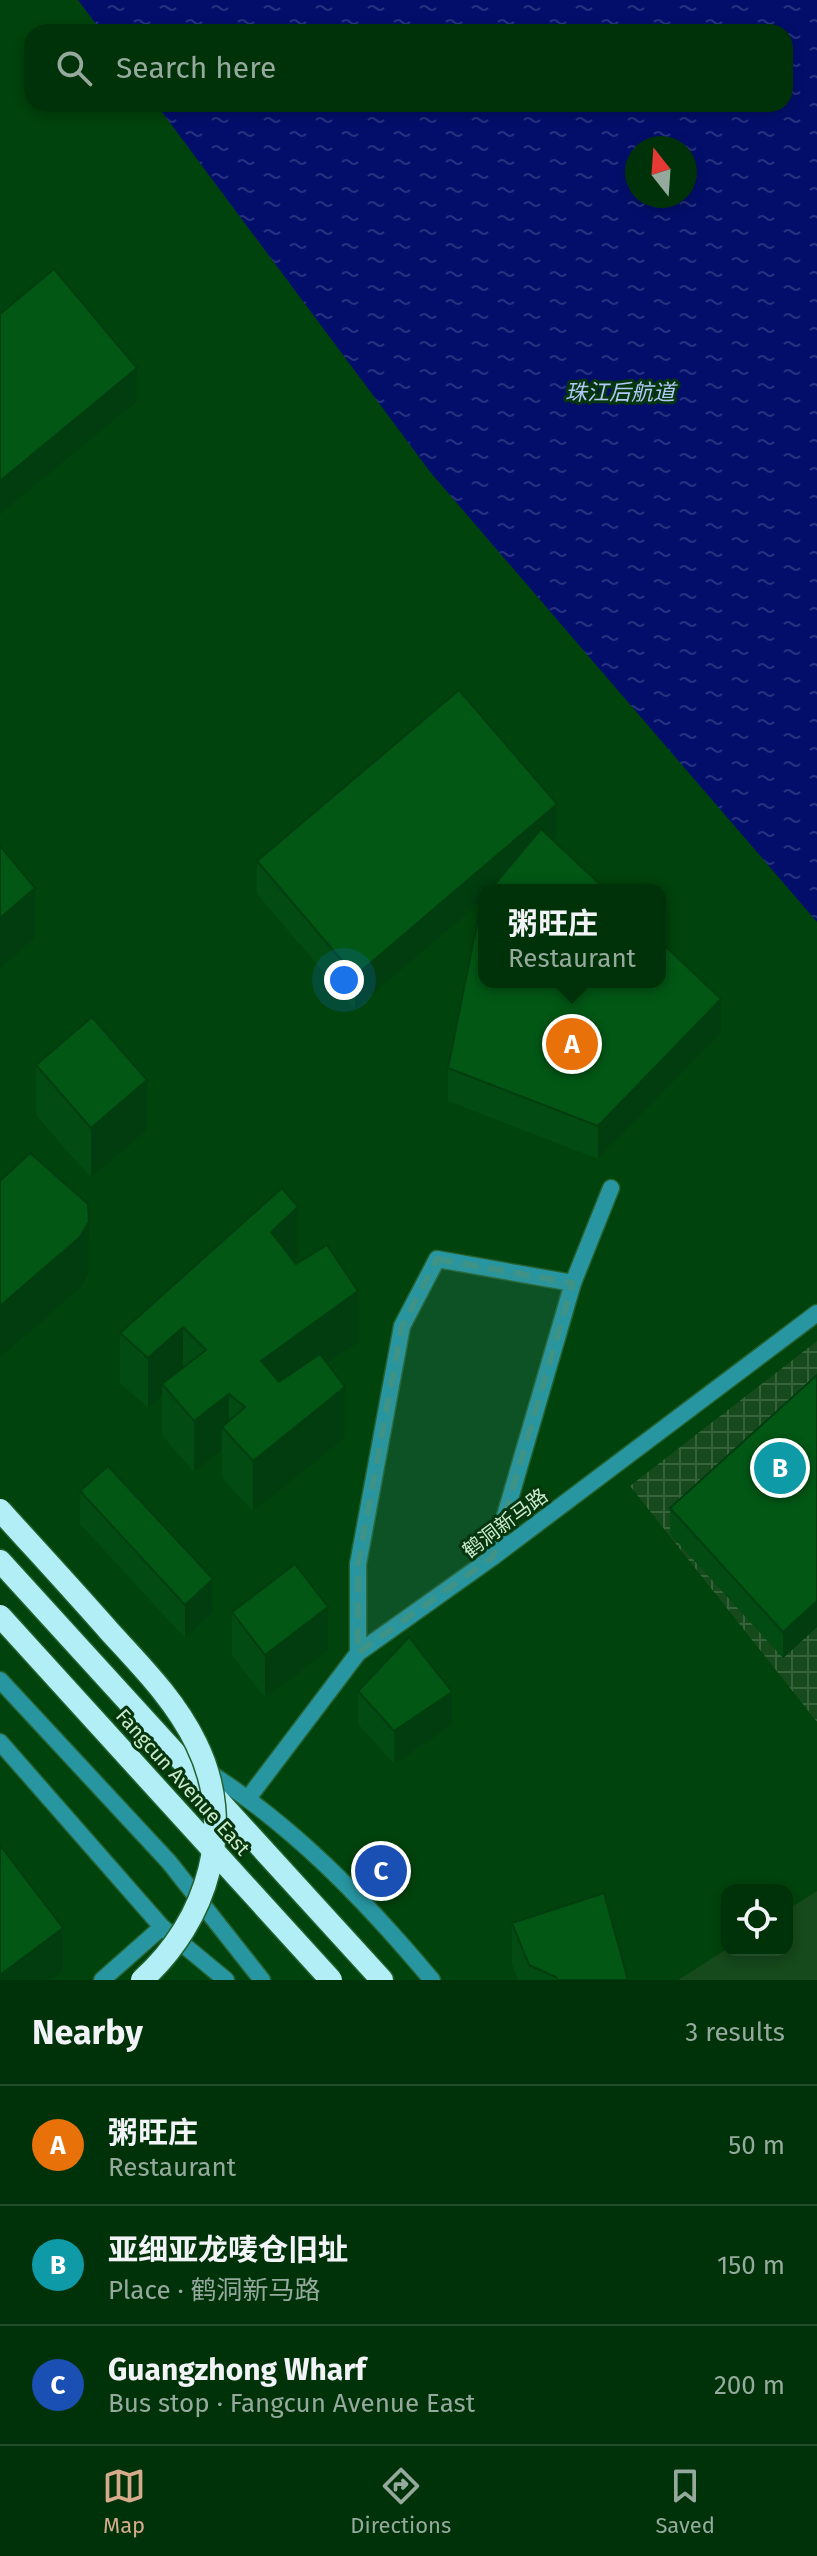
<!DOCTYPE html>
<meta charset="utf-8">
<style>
:root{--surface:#003209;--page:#0e3e17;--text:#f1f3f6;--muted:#95aa9c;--line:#224d2a;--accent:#d6ab8b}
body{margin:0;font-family:"Fira Sans","Noto Sans SC",sans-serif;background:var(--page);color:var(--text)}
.controls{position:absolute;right:24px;bottom:24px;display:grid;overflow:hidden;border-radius:16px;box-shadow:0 4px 12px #0003}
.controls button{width:72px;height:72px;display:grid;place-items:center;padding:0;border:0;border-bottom:2px solid var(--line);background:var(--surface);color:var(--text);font:40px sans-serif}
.compass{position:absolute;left:625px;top:136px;width:72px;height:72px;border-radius:50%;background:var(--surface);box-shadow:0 4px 12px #0003;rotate:343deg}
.you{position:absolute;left:344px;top:980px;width:28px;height:28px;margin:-20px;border:6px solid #fff;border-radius:50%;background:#1a73e8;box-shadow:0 0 0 12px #1a73e833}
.badge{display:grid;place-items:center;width:52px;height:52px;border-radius:50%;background:var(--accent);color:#fff;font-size:26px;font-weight:700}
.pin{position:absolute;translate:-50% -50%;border:4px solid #fff;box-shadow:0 2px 8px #0006}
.popup{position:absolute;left:478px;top:884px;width:188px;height:104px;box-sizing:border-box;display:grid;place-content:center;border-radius:16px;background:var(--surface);filter:drop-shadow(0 2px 6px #0005);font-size:26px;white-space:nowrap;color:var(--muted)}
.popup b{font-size:30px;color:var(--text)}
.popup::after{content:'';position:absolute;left:50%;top:100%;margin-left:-16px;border:16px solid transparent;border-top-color:var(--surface)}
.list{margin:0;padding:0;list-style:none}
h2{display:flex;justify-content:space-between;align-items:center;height:104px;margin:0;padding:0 32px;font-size:34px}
h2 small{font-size:26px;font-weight:400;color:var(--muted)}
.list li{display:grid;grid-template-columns:52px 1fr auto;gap:24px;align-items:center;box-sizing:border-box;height:120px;padding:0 32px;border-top:2px solid var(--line)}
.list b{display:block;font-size:30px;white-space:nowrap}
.list p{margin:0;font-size:26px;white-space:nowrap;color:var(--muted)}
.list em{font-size:26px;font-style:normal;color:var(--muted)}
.icon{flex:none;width:44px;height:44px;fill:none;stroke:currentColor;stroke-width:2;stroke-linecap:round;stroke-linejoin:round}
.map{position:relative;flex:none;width:817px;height:1980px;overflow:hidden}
.search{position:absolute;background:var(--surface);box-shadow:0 4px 12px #0003;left:24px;right:24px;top:24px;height:88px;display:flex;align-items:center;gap:20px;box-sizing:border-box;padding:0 28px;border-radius:24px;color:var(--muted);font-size:30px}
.sheet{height:464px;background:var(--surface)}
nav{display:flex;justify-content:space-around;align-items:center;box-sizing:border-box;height:112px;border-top:2px solid var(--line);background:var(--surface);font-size:22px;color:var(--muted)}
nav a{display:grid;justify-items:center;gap:4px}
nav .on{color:var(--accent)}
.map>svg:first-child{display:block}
</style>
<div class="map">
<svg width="817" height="1980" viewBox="0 0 817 1980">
<defs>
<pattern id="industrial-grid" width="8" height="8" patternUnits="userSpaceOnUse" patternTransform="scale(2)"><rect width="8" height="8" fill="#16491c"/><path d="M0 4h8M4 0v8" fill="none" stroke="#37633c"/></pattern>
<pattern id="water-ripples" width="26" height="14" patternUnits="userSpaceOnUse" patternTransform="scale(2)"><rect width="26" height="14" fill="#030e6b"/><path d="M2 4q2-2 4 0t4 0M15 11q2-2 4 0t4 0" fill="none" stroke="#27317f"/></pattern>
</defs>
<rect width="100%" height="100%" fill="#00430c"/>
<polygon fill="#16491c" points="817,1891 817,1980 678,1980 727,1949 787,1950 787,1910"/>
<polygon fill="url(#industrial-grid)" points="817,1341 817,1722 630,1486"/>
<path fill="url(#water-ripples)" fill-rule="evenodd" d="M78 0H817V922L431 473 156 104H785V32H102ZM637 148H685V196H637Z"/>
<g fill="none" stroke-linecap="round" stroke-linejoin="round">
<defs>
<g id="minor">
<polyline points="493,1557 573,1283 611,1188"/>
<polyline points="358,1653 358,1564 402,1326 437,1259 573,1283"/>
<polyline points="0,1742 162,1927 226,1980"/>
<polyline points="249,1797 358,1653 493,1557 817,1313"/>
<polyline points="102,1980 162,1927"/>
</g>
<g id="tertiary">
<polyline points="0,1680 169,1862 262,1980"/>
<path d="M202 1768C292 1824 364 1899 432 1980"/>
</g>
<polyline id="trunk" points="0,1561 382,1980"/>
</defs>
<use href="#minor" stroke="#25612f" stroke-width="19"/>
<use href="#tertiary" stroke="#25612f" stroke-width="19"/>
<use href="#trunk" stroke="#25612f" stroke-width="25"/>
<use href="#minor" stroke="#2796a1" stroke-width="16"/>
<use href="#tertiary" stroke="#2796a1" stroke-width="16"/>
<use href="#trunk" stroke="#b2eef5" stroke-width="22"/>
<defs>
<g id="trunk-bridge">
<path d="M0 1510C37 1551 74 1591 110 1632 142 1667 175 1700 196 1743 237 1825 208 1921 142 1980"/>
<polyline points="0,1616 331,1980"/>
</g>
</defs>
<use href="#trunk-bridge" stroke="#25612f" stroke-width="25" stroke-linecap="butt"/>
<use href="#trunk-bridge" stroke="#b2eef5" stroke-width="22"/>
</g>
<g fill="#024b12">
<polygon points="557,837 553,840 721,1032 598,1159 448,1101 448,1068 482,901 355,1009 257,894 257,861"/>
<polygon points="36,1065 147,1130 91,1178 36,1115"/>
<polygon points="298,1257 294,1261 358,1342 328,1364 345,1438 253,1511 222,1478 222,1450 194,1472 162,1435 162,1396 148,1408 120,1383 120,1333"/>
<polygon points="817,1375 817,1627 783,1658 670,1534 670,1508"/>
<polygon points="80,1491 213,1612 185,1638 80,1524"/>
<polygon points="232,1612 328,1650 265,1698 232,1655"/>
<polygon points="358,1691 452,1725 394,1764 358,1724"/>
<polygon points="512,1923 628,1980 518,1980 512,1965"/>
</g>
<g fill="#013d0f">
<polygon points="137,368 137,401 0,514 0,481"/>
<polygon points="557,804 557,837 495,890 484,890 484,899 355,1009 355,976"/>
<polygon points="35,888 35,938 0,968 0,918"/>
<polygon points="721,999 721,1032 598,1159 598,1126"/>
<polygon points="147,1080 147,1130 91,1178 91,1128"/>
<polygon points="298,1207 298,1257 271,1283 271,1232"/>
<polygon points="89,1222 89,1273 80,1288 0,1357 0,1306"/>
<polygon points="358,1291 358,1342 261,1411 261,1361"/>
<polygon points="183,1327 183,1378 162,1384 162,1396 148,1408 148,1358"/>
<polygon points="345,1387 345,1438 253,1511 253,1461"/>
<polygon points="229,1394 229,1435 222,1427 222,1450 194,1472 194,1421"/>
<polygon points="213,1579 213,1612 185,1638 185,1605"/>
<polygon points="817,1601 817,1627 783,1658 783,1632"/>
<polygon points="328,1607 328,1650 265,1698 265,1655"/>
<polygon points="452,1692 452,1725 394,1764 394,1731"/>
<polygon points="63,1928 63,1971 50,1980 0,1980 0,1975"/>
</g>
<g fill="#025715" stroke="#013d0f" stroke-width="2">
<polygon points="54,269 137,368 0,481 0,314"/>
<polygon points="459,690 557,804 355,976 257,861"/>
<polygon points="541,829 606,890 490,890"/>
<polygon points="0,846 35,888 0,918"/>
<polygon points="484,897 484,982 660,982 660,941 721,999 598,1126 448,1068 482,899"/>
<polygon points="92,1017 147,1080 91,1128 36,1065"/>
<polygon points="30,1153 88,1204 89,1222 80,1237 0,1306 0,1181"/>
<polygon points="282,1188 298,1207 271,1232 296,1264 327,1245 358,1291 261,1361 279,1382 320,1354 345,1387 253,1461 222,1427 245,1407 229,1394 194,1421 162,1384 206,1350 183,1327 148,1358 120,1333"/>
<polygon points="817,1375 817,1601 783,1632 670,1508"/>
<polygon points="108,1466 213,1579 185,1605 80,1491"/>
<polygon points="295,1564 328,1607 265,1655 232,1612"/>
<polygon points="409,1637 452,1692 394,1731 358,1691"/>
<polygon points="0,1845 63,1928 0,1975"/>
<polygon points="604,1893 628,1980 558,1980 556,1977 529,1965 512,1923"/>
</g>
<path fill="#3e9386" fill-opacity="0.2" stroke="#3e9386" stroke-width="6" stroke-dasharray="16 10" stroke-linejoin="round" d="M437 1259 573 1283 493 1557 358 1653V1564L402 1326Z"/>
<g text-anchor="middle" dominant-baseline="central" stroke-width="6" stroke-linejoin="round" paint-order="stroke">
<g font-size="20" fill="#ccebcc" stroke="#06360d">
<text transform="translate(505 1523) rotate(-37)">鹤洞新马路</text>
<text transform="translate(183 1782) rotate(48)">Fangcun Avenue East</text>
</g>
<g font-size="22" font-style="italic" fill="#b1c8f9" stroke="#06360d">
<text x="620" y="392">珠江后航道</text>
</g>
</g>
</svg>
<div class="controls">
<button><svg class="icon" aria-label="locate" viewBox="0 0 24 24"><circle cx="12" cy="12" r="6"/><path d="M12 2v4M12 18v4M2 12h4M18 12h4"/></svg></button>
</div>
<svg class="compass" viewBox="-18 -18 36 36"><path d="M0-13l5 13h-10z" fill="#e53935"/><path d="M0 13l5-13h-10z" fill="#95aa9c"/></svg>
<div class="you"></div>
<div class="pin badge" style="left:572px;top:1044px;background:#e8710a">A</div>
<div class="popup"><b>粥旺庄</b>Restaurant</div>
<div class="pin badge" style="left:780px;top:1468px;background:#0f9aa8">B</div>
<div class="pin badge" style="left:381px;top:1871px;background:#1a4fb4">C</div>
<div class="search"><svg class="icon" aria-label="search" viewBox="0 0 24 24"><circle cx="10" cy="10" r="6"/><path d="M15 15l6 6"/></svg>Search here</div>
</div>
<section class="sheet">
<h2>Nearby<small>3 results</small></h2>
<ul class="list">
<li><span class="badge" style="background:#e8710a">A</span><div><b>粥旺庄</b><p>Restaurant</p></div><em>50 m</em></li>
<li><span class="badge" style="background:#0f9aa8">B</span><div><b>亚细亚龙唛仓旧址</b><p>Place · 鹤洞新马路</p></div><em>150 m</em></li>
<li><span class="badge" style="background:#1a4fb4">C</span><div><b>Guangzhong Wharf</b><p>Bus stop · Fangcun Avenue East</p></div><em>200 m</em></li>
</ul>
</section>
<nav>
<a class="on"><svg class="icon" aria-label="map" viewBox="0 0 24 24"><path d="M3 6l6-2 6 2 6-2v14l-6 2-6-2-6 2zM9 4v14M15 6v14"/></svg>Map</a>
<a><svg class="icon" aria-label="directions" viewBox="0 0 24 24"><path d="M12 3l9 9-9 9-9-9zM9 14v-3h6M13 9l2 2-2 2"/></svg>Directions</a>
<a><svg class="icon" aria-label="saved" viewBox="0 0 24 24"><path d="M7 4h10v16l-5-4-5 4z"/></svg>Saved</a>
</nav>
